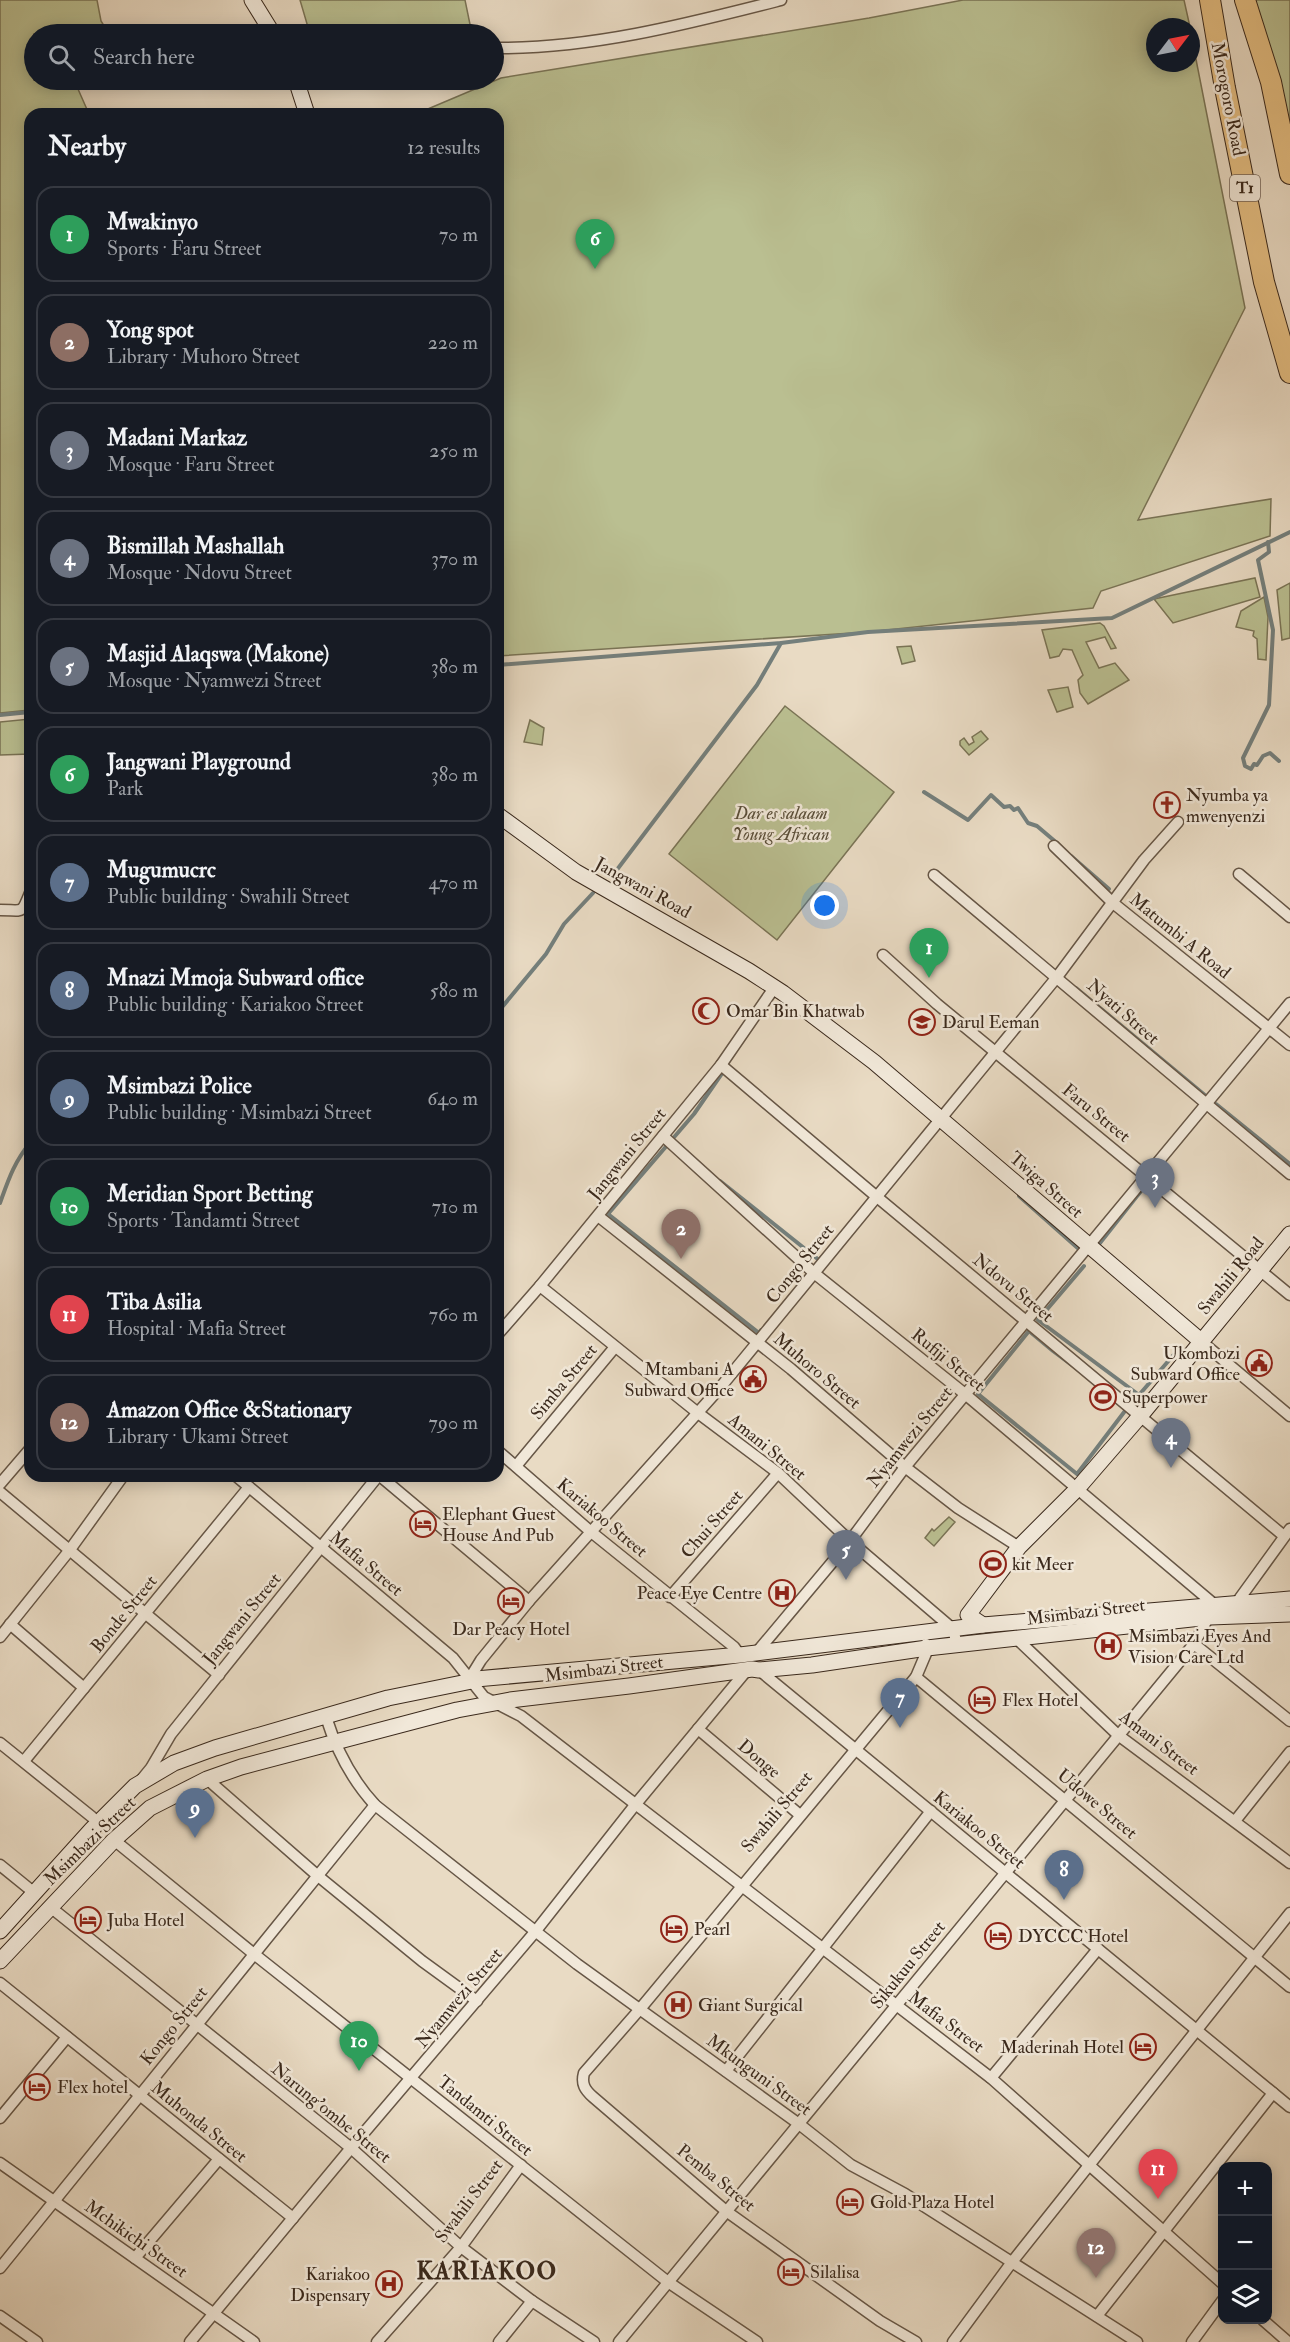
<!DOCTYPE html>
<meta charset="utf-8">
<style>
:root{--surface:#171b24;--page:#20242c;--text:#f1f3f6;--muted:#9ea1a6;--line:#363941;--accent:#c59692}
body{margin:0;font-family:"IM FELL Double Pica",serif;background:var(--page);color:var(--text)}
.controls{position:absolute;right:18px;bottom:18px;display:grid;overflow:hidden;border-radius:12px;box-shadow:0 3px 15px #0003}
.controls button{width:54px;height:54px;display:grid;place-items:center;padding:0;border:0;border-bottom:2px solid var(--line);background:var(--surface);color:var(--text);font:30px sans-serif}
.compass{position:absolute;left:1146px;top:18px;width:54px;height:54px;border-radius:50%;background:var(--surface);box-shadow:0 3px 15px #0003;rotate:58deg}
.you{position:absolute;left:825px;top:906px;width:21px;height:21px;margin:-15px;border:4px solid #fff;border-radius:50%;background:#1a73e8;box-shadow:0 0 0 9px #1a73e833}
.badge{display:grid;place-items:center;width:39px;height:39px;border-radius:50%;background:var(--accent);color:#fff;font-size:20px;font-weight:700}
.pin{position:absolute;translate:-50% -50px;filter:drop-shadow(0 2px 3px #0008)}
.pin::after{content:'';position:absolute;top:32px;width:21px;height:18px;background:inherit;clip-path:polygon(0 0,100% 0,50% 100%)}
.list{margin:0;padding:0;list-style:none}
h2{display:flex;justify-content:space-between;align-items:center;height:78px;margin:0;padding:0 24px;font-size:26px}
h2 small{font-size:20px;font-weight:400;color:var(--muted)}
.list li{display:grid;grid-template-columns:39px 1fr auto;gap:18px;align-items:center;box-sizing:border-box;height:96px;margin:0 12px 12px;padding:0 12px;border:2px solid var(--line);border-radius:18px}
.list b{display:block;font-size:22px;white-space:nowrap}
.list p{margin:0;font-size:20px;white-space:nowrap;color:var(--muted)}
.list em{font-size:20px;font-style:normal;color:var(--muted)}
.icon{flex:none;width:33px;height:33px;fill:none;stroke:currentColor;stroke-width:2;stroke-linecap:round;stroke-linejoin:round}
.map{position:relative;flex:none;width:1290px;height:2342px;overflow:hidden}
.search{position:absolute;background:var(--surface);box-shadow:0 3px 15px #0003;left:24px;top:24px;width:480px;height:66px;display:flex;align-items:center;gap:15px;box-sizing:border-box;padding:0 21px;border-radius:33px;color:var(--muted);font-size:22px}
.panel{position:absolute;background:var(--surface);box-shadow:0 3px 15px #0003;left:24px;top:108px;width:480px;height:1374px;border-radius:18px}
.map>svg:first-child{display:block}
</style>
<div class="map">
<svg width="1290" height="2342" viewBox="0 0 1290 2342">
<rect width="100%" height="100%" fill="#e9dbc4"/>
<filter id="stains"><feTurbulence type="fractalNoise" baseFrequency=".00333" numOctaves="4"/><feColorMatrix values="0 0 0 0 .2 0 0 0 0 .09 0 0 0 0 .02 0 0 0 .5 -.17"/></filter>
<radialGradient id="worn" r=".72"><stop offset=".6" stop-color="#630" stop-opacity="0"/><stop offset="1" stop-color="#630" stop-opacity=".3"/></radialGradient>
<g fill="#babf91" stroke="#7a7456" stroke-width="1.5">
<polygon points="0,0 97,0 101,21 109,34 34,34 34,80 74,80 89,114 30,114 30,710 0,713"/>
<polygon points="300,0 465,0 472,34 310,34"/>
<polygon points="963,0 1184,0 1190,27 1155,27 1155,63 1191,63 1191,34 1245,308 1138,520 1271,499 1270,536 1101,591 1093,608 868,632 498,656 498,114 416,114 501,78 869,18"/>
<polygon points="1248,0 1290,0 1290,130"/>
<polygon points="1255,578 1260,597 1173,623 1154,599"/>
<polygon points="1290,583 1290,638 1282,640 1277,590"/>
<polygon points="1264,597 1268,617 1266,660 1258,659 1257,639 1253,636 1254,631 1236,627 1241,611"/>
<polygon points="1100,623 1104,626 1116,648 1111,649 1105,637 1086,642 1099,668 1115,663 1129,680 1088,704 1080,693 1078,680 1083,675 1072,650 1063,649 1059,656 1050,658 1042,630"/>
<polygon points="911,646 915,661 902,664 897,647"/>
<polygon points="1068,687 1073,707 1057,712 1048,690"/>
<polygon points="785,706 894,792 777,940 669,854"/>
<polygon points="30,719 30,754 0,755 0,722"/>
<polygon points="530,720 544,728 542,745 524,742"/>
<polygon points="981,731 988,739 969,755 960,745 960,741 964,738 969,745 974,742 972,737"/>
<polygon points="949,1517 955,1522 934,1546 925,1538 932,1529 934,1531"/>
</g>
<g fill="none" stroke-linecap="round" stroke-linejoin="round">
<g stroke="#747f7c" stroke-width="4">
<polyline points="1268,542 1269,552 1258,560 1273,630 1269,705 1243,758 1245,766 1251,769 1254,764 1257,765 1263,756 1270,753 1279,761"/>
<polyline points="498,665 781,643 868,632 1112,618 1290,532"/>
<polyline points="0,715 30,712"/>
<polyline points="924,792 968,820 991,795 1004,807 1010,806 1014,810 1018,808 1028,823 1037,826 1057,843"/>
<polyline points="1071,856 1109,889"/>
<polyline points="616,871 757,685 781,643"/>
<polyline points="1076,988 1206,1096"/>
<polyline points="498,1012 546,954 564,924 593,893"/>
<polyline points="725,1069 694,1114 608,1214 759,1333 761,1330"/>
<polyline points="1216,1104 1290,1164"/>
<polyline points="720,1181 819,1260 822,1257"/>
<polyline points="1019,1196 1081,1251"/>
<path d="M0 1203C8 1181 14 1162 30 1143"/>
<polyline points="1100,1243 1145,1186"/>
<polyline points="1084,1266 1038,1320 1139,1395 1177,1351"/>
<polygon points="1029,1331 1053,1351 1128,1407 1077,1474 978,1394"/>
</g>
<defs>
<g id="street">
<path d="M494 48C591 49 687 24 781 0"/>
<polyline points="1054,846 1113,903 1290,1045"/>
<polyline points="1239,874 1290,917"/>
<polyline points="934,875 1290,1174"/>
<path d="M0 910C24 910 21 915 30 893"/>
<polyline points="883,955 937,1004 1290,1295"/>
<polyline points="721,1065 877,1197 1284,1536"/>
<polyline points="598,1216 791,1369 905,1467 958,1508 1019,1547"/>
<polyline points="540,1286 698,1413 778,1473 850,1541 953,1629 957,1645"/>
<polyline points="498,1334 540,1286 721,1065 774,988"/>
<polyline points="1202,1342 1290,1416"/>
<polyline points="498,1451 590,1531 734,1647 740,1655"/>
<polyline points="516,1466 615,1347"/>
<polyline points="236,1476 453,1658 484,1697 521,1716 991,2078 1222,2283"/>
<polyline points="380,1476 529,1601"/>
<polyline points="0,1484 30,1449"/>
<polyline points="0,1492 219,1675"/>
<polyline points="670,1597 778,1473"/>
<polyline points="1238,1608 1240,1598 1290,1529"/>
<polyline points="10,1624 84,1688"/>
<polyline points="0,1637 69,1551 123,1476"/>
<polyline points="1017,1639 1118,1735 1290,1863"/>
<polyline points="1194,1644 1290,1721"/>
<polyline points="757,1652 850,1541 905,1467 1290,1003"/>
<polyline points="759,1670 1290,2107"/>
<polyline points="916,1677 1290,1987"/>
<polyline points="476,1679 473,1673 481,1660 529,1601 719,1389 1057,977 1144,860 1178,822"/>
<path d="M326 1717C336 1749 352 1780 375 1805L577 1964 799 2124 851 2165 905 2194 1137 2342"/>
<polyline points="698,1729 800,1815"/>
<polyline points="0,1743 92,1817"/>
<polyline points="24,1761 249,1487"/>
<polyline points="142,1779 151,1768 171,1734 378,1476"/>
<polyline points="207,1779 318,1876 422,1961 477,2001"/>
<polyline points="1235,1821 1290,1752"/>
<polyline points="114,1840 254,1954 668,2282 757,2342"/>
<polyline points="0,1865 32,1891"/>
<polyline points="49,1908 54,1910 351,2148 461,2247 532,2301 594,2342"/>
<polyline points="0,1983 293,2218"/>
<polyline points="726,2071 931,1811"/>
<polyline points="991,2078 1098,1949"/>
<polyline points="0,2118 67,2037"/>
<polyline points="0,2163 254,2342"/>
<polyline points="135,2258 219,2159"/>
<polyline points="0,2268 375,1805"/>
<polyline points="0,2316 37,2342"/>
<polyline points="1097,2316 1273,2093"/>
<polyline points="1263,2320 1288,2342"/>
<polyline points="190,2342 351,2148 535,1932 635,1805 747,1670"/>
<polyline points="377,2342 461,2247 521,2165"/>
<polyline points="499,2342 532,2301"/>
<polyline points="619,2342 1194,1644 1215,1605 965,1394 814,1273 663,1136"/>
<path d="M916 2342 880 2321 726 2211 593 2097C585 2090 581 2084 584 2073L640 2009 916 1677 927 1651 926 1644"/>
<polyline points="953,2342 1012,2262 1290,1913"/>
<polyline points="1192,2342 1222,2301"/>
</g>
<g id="secondary">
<polyline points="252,0 273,34"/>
<polyline points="296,80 307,114"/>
<polyline points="498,815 576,872 749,971 783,993 874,1062 1202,1342"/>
<polyline points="983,1625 968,1615 1019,1547 1077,1489 1141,1415 1290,1234"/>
<polyline points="0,1931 92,1829 135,1786 174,1763 215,1748 388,1698 472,1681 476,1679 740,1655 983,1625 1290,1599"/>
<polyline points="0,1961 114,1840 150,1808 207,1779 241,1767 457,1710 510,1700 629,1686 752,1669 759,1670 812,1665 927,1648 1210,1617 1290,1614"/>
</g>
<g id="highway">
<polyline points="1210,0 1225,88 1264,282 1290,373"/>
<polyline points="1245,0 1271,82 1290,174"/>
</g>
</defs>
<use href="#street" stroke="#665646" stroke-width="13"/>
<use href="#secondary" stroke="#3a291c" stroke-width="17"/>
<use href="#highway" stroke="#3a291c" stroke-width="22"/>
<use href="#street" stroke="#f1e8d9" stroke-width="10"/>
<use href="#secondary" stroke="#f1e8d9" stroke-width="15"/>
<use href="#highway" stroke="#e4be82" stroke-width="20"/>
</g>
<defs>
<symbol id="church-ring" viewBox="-11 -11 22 22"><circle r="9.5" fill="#f1e8d9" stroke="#8f2418" stroke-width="1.5"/><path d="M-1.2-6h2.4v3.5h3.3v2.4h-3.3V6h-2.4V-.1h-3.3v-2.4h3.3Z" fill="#8f2418"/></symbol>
<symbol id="mosque-ring" viewBox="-11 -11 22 22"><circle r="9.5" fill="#f1e8d9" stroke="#8f2418" stroke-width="1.5"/><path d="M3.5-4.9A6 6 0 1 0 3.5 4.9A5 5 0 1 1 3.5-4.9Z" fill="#8f2418"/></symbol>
<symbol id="school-ring" viewBox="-11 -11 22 22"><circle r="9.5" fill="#f1e8d9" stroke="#8f2418" stroke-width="1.5"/><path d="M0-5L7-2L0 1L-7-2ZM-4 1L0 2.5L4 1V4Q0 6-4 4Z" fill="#8f2418"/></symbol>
<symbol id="civic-ring" viewBox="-11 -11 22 22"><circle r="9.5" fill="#f1e8d9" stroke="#8f2418" stroke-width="1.5"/><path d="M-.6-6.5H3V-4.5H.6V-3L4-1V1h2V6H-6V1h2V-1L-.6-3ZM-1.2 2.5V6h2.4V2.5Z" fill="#8f2418"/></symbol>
<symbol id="stadium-ring" viewBox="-11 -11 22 22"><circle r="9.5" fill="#f1e8d9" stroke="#8f2418" stroke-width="1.5"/><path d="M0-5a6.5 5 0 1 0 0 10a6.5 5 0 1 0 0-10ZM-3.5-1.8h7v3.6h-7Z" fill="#8f2418"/></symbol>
<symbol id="hotel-ring" viewBox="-11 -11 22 22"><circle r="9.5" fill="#f1e8d9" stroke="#8f2418" stroke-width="1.5"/><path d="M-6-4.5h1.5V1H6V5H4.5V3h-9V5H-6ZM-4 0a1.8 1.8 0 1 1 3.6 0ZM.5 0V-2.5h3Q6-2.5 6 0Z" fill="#8f2418"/></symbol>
<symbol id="hospital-ring" viewBox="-11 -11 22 22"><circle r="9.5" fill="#f1e8d9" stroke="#8f2418" stroke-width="1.5"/><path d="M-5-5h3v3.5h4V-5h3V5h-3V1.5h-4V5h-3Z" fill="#8f2418"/></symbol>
</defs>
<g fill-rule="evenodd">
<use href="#church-ring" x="1152" y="790" width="30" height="30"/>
<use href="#mosque-ring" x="691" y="996" width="30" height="30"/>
<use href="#school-ring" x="907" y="1007" width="30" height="30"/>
<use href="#civic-ring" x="1244" y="1348" width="30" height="30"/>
<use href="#civic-ring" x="738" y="1364" width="30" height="30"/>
<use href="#stadium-ring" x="1088" y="1382" width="30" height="30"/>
<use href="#hotel-ring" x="408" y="1509" width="30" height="30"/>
<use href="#stadium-ring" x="978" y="1549" width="30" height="30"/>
<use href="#hospital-ring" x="767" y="1578" width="30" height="30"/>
<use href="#hotel-ring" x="496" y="1586" width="30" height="30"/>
<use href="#hospital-ring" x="1093" y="1631" width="30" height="30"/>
<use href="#hotel-ring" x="967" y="1685" width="30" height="30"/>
<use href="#hotel-ring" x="73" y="1905" width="30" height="30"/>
<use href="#hotel-ring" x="659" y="1914" width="30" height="30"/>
<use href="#hotel-ring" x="983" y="1921" width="30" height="30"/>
<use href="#hospital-ring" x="663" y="1990" width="30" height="30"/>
<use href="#hotel-ring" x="1128" y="2032" width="30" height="30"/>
<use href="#hotel-ring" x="22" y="2072" width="30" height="30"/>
<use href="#hotel-ring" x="835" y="2187" width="30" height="30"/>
<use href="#hotel-ring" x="776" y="2257" width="30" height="30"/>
<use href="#hospital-ring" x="374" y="2269" width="30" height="30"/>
</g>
<g text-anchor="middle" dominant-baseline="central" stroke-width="5" stroke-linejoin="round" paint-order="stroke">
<rect fill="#f1e8d9" stroke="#716255" stroke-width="1.5" x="1230" y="175" width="30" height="26" rx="4.5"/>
<g font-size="16" font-weight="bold" fill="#3a291c">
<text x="1245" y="188">T1</text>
</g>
<g font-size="18" fill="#3a291c" stroke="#f1e8d9">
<text transform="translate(1228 99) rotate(79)">Morogoro Road</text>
<text transform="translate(643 888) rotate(29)">Jangwani Road</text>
<text transform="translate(1180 936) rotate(39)">Matumbi A Road</text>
<text transform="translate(1123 1012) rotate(41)">Nyati Street</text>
<text transform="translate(1096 1113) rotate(39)">Faru Street</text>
<text transform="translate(627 1154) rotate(-51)">Jangwani Street</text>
<text transform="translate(1046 1185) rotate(41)">Twiga Street</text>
<text transform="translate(800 1264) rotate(-51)">Congo Street</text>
<text transform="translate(1231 1276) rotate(-51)">Swahili Road</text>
<text transform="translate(1013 1288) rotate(39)">Ndovu Street</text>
<text transform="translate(948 1360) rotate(39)">Rufiji Street</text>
<text transform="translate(817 1371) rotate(40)">Muhoro Street</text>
<text transform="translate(564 1382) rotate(-50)">Simba Street</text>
<text transform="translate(910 1437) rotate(-51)">Nyamwezi Street</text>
<text transform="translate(767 1447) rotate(39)">Amani Street</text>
<text transform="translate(602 1518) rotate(40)">Kariakoo Street</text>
<text transform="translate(712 1524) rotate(-49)">Chui Street</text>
<text transform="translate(366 1564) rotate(40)">Mafia Street</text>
<text transform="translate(1086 1612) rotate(-7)">Msimbazi Street</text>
<text transform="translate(124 1614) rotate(-51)">Bonde Street</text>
<text transform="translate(242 1619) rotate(-51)">Jangwani Street</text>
<text transform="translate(604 1669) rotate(-7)">Msimbazi Street</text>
<text transform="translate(1159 1743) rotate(37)">Amani Street</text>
<text transform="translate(759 1759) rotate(40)">Donge</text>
<text transform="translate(1097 1804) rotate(40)">Udowe Street</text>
<text transform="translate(777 1812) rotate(-50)">Swahili Street</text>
<text transform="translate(979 1830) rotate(39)">Kariakoo Street</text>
<text transform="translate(90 1841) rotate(-44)">Msimbazi Street</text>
<text transform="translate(908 1965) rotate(-51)">Sikukuu Street</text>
<text transform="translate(459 1998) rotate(-50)">Nyamwezi Street</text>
<text transform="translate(946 2022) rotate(37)">Mafia Street</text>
<text transform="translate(174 2026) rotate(-51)">Kongo Street</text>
<text transform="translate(759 2075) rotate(36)">Mkunguni Street</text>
<text transform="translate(331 2113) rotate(39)">Narung'ombe Street</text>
<text transform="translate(485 2116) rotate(39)">Tandamti Street</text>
<text transform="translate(199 2122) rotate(39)">Muhonda Street</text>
<text transform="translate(716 2178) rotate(39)">Pemba Street</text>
<text transform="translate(469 2201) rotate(-53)">Swahili Street</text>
<text transform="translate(136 2239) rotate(35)">Mchikichi Street</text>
</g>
<g font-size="18" fill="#3a291c" stroke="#f1e8d9" text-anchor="start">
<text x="1186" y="795">Nyumba ya<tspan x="1186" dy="21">mwenyenzi</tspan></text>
<text x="726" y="1011">Omar Bin Khatwab</text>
<text x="942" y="1022">Darul Eeman</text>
<text x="1240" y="1353" text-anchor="end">Ukombozi<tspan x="1240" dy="21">Subward Office</tspan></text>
<text x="734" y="1369" text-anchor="end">Mtambani A<tspan x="734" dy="21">Subward Office</tspan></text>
<text x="1122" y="1397">Superpower</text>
<text x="442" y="1514">Elephant Guest<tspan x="442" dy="21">House And Pub</tspan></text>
<text x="1012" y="1564">kit Meer</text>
<text x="762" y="1593" text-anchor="end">Peace Eye Centre</text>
<text x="511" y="1629" text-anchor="middle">Dar Peacy Hotel</text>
<text x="1128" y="1636">Msimbazi Eyes And<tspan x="1128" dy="21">Vision Care Ltd</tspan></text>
<text x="1002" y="1700">Flex Hotel</text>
<text x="107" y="1920">Juba Hotel</text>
<text x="694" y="1929">Pearl</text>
<text x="1018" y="1936">DYCCC Hotel</text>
<text x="698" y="2005">Giant Surgical</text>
<text x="1124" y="2047" text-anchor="end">Maderinah Hotel</text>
<text x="57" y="2087">Flex hotel</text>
<text x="870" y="2202">Gold Plaza Hotel</text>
<text x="810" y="2272">Silalisa</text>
<text x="370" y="2274" text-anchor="end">Kariakoo<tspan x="370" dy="21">Dispensary</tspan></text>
</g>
<g font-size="18" font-style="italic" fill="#5a4e39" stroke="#f1e8d9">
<text x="781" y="813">Dar es salaam<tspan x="781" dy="21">Young African</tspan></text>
</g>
<g font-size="24" font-weight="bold" letter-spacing="1.5" fill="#3a291c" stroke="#f1e8d9">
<text x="487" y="2271">KARIAKOO</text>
</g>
</g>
<rect width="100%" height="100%" filter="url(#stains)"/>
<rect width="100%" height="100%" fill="url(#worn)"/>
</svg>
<div class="controls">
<button>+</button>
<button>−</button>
<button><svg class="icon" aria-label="layers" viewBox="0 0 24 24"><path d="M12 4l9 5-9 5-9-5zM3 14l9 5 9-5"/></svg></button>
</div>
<svg class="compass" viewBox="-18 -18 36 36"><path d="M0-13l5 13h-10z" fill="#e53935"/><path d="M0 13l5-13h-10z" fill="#9ea1a6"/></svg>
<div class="you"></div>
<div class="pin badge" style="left:929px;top:978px;background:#2e9e5b">1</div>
<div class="pin badge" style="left:681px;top:1259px;background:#8d6e63">2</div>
<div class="pin badge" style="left:1155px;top:1208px;background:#6b7280">3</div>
<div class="pin badge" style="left:1171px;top:1468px;background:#6b7280">4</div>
<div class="pin badge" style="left:846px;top:1580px;background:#6b7280">5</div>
<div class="pin badge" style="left:595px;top:269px;background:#2e9e5b">6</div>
<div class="pin badge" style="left:900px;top:1728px;background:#5c6f8a">7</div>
<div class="pin badge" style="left:1064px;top:1900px;background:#5c6f8a">8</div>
<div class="pin badge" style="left:195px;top:1838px;background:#5c6f8a">9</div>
<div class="pin badge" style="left:359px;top:2071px;background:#2e9e5b">10</div>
<div class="pin badge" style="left:1158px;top:2199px;background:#e0444e">11</div>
<div class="pin badge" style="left:1096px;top:2278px;background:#8d6e63">12</div>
<div class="search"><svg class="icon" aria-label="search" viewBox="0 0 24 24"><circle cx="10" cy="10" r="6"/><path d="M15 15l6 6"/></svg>Search here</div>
<section class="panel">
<h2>Nearby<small>12 results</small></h2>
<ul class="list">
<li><span class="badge" style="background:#2e9e5b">1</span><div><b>Mwakinyo</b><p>Sports · Faru Street</p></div><em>70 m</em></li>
<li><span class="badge" style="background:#8d6e63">2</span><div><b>Yong spot</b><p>Library · Muhoro Street</p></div><em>220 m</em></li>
<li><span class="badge" style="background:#6b7280">3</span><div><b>Madani Markaz</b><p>Mosque · Faru Street</p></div><em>250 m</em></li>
<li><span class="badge" style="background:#6b7280">4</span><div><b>Bismillah Mashallah</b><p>Mosque · Ndovu Street</p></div><em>370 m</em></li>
<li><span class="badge" style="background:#6b7280">5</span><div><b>Masjid Alaqswa (Makone)</b><p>Mosque · Nyamwezi Street</p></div><em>380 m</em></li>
<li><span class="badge" style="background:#2e9e5b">6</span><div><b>Jangwani Playground</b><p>Park</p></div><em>380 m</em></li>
<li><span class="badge" style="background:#5c6f8a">7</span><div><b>Mugumucrc</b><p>Public building · Swahili Street</p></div><em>470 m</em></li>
<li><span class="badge" style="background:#5c6f8a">8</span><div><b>Mnazi Mmoja Subward office</b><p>Public building · Kariakoo Street</p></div><em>580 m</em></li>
<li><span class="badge" style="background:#5c6f8a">9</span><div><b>Msimbazi Police</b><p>Public building · Msimbazi Street</p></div><em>640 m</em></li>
<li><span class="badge" style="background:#2e9e5b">10</span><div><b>Meridian Sport Betting</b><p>Sports · Tandamti Street</p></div><em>710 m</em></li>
<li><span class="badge" style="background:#e0444e">11</span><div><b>Tiba Asilia</b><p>Hospital · Mafia Street</p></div><em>760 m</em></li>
<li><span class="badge" style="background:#8d6e63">12</span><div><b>Amazon Office &amp;Stationary</b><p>Library · Ukami Street</p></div><em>790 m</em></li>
</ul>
</section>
</div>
